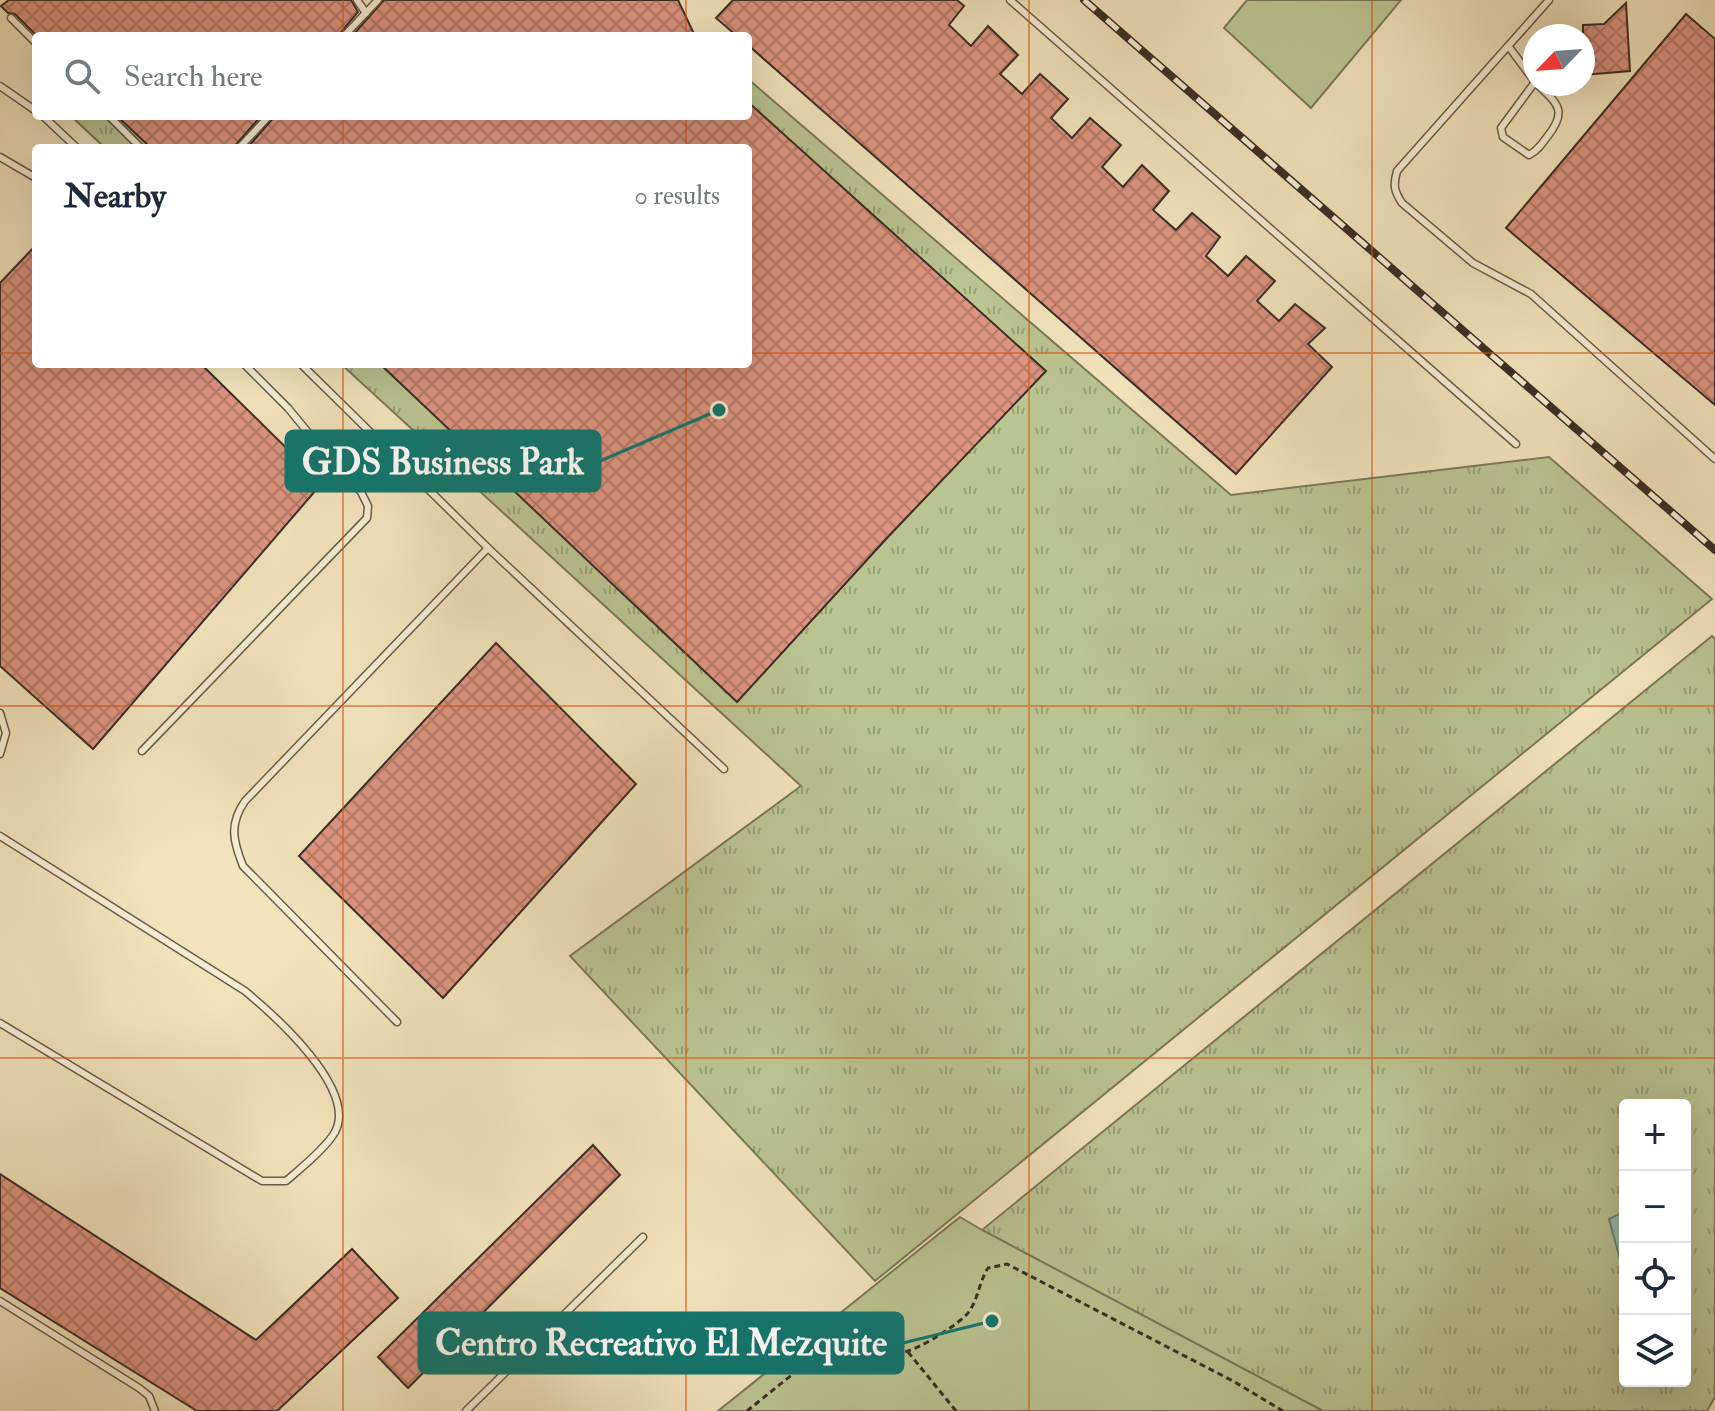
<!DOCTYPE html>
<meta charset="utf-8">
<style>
:root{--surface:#fff;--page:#f6f6f7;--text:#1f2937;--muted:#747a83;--line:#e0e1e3}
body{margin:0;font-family:"IM FELL Double Pica",serif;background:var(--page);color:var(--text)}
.controls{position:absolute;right:24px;bottom:24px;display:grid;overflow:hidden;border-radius:8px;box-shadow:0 8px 32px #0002}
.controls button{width:72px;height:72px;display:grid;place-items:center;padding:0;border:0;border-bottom:2px solid var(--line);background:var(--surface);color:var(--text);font:40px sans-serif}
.compass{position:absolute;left:1523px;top:24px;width:72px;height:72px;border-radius:50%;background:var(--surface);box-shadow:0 8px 32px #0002;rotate:245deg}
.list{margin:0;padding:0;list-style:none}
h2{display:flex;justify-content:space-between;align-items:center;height:104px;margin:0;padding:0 32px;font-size:34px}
h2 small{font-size:26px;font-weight:400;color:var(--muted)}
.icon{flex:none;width:44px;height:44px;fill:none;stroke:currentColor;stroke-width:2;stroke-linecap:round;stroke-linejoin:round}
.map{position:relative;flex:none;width:1715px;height:1411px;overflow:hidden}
.search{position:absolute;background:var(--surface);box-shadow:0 8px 32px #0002;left:32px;top:32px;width:720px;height:88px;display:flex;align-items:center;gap:20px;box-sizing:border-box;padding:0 28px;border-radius:8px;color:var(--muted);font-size:30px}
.panel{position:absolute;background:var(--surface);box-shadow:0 8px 32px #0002;left:32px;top:144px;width:720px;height:224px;border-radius:8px}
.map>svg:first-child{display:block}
</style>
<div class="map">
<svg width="1715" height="1411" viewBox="0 0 1715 1411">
<defs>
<pattern id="grass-tufts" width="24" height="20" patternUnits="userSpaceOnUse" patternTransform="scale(2)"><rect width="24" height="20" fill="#bac491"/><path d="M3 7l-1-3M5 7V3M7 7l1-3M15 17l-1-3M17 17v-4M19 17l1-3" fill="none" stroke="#98a076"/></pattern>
<pattern id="building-cross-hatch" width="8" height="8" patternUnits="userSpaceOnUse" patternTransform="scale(2)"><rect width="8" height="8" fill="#dd9480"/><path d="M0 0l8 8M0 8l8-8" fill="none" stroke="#b47969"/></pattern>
</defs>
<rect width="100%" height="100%" fill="#f2e3bc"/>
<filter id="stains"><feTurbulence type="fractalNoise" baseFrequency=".0025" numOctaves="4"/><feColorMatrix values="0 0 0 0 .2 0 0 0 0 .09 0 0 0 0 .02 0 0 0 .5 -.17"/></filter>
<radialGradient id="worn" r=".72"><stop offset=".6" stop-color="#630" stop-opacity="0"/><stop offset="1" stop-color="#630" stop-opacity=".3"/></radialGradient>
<g fill="url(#grass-tufts)" stroke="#7a795b" stroke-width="2" fill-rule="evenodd">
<polygon points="748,79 1231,495 1549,457 1712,599 875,1281 570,956 801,786 341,364 748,364 748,148 105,148 71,116 748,116"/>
<path d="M1712 636 1715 639V1397L1707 1411H1323L982 1230ZM1625 1105H1685V1381H1625Z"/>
</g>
<g fill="#bac491" stroke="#7a795b" stroke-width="2">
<polygon points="1247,0 1401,0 1311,108 1224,28"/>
<polygon points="960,1217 982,1230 1323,1411 718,1411"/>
</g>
<polygon fill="#9bbeaf" stroke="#748478" stroke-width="2" points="1625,1211 1625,1268 1620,1259 1609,1219"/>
<g fill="url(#building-cross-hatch)" stroke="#3a2e25" stroke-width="2">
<polygon points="9,0 351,0 358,12 338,36 37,36 15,14 8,13 1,6"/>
<polygon points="384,0 678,0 695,36 352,36"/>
<polygon points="733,0 957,0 964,6 949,25 971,46 988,26 1018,55 1000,74 1022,94 1040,74 1068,99 1051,118 1072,138 1090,118 1121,145 1102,167 1123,187 1142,165 1169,191 1153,210 1176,230 1192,213 1220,237 1206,256 1228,276 1246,256 1275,281 1257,301 1279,321 1295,304 1325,328 1308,344 1332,367 1236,474 748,45 748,36 737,36 716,18"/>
<polygon points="1626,3 1630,71 1583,75 1583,25 1604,24"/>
<polygon points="1686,14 1715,39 1715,405 1506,228"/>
<polygon points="748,102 1046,371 887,538 737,702 380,364 748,364 748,148 247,148 275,116 748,116"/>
<polygon points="117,116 261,116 233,148 151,148"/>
<polygon points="36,245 36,364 201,364 322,483 93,749 0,666 0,283"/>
<polygon points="496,643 636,784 443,998 299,856"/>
<polygon points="593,1145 620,1175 408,1388 378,1357"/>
<polygon points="0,1174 256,1340 352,1249 398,1298 277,1411 197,1411 0,1288"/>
</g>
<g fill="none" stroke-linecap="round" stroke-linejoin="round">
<defs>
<g id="service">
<polyline points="357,0 366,13"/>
<polyline points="1010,0 1516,444"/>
<path d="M1549 0 1397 171C1393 185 1394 191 1402 203L1473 263 1531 294 1715 459"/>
<polyline points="11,18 36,43"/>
<polyline points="344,36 378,0"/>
<polyline points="1509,47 1535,82"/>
<path d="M1535 82 1501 128 1503 137 1529 155C1537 151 1542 144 1547 137 1568 111 1558 104 1537 84"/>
<polyline points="0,86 36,111"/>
<polyline points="43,116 77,148"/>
<polyline points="109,116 141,148"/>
<polyline points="239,148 269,116"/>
<polyline points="0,157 36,178"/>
<polyline points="301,364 488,548 724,769"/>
<polyline points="0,713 6,733 0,754"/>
<polyline points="142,751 367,518 368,506 361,492 334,464 288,408 244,364"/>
<path d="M0 836 245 991C274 1015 358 1089 335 1132 326 1148 300 1169 286 1181H262L0 1023"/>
<path d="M397 1022 243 866C233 841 229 824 245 801L488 548"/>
<polyline points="0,1301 139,1388 149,1396 155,1411"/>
<polyline points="466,1411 643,1237"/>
</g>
</defs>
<use href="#service" stroke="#685b4b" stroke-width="9"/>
<g stroke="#3a2e25" stroke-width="3" stroke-dasharray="6 4" stroke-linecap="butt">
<polyline points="908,1352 956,1411"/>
<path d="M747 1411 819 1353C863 1362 893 1362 933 1339 944 1332 959 1323 968 1313 978 1300 979 1282 988 1268L1007 1264 1233 1381 1283 1411"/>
</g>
<use href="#service" stroke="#f7edd3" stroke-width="6"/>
<defs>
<polyline id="rail" points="1084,0 1715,550"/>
</defs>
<use href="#rail" stroke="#3a2e25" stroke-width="8"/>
<use href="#rail" stroke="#f7edd3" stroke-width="5" stroke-dasharray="15" stroke-linecap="butt"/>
</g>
<path fill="none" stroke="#d7550e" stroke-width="2" stroke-opacity="0.55" d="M343 0V36M686 0V36M1029 0V1411M1372 0V1411M343 116V148M686 116V148M0 353H36M748 353H1715M343 364V1411M686 364V1411M0 706H1715M0 1058H1715"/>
<path fill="none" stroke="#0f766e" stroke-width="3" d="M719 410L600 461M992 1321L903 1343"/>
<g fill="#0f766e" stroke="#f7edd3" stroke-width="3">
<circle cx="719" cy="410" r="8"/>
<circle cx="992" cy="1321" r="8"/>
</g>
<g fill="#0f766e" stroke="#0f766e" stroke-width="3">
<rect x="286" y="431" width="314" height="60" rx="8"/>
<rect x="419" y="1313" width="484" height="60" rx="8"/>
</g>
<g font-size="36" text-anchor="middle" font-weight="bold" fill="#fff">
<text x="443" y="474">GDS Business Park</text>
<text x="661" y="1355">Centro Recreativo El Mezquite</text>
</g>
<rect width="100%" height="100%" filter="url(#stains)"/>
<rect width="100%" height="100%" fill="url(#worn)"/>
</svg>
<div class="controls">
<button>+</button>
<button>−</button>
<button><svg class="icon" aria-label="locate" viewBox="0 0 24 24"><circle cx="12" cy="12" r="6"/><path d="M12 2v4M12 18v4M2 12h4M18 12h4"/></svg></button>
<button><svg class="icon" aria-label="layers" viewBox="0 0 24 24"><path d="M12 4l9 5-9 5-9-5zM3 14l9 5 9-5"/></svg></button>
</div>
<svg class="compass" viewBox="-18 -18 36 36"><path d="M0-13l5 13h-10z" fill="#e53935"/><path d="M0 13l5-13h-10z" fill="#747a83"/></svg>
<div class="search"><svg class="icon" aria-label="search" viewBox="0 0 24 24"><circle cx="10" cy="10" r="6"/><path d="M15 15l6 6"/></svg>Search here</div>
<section class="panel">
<h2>Nearby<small>0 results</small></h2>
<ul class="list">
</ul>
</section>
</div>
